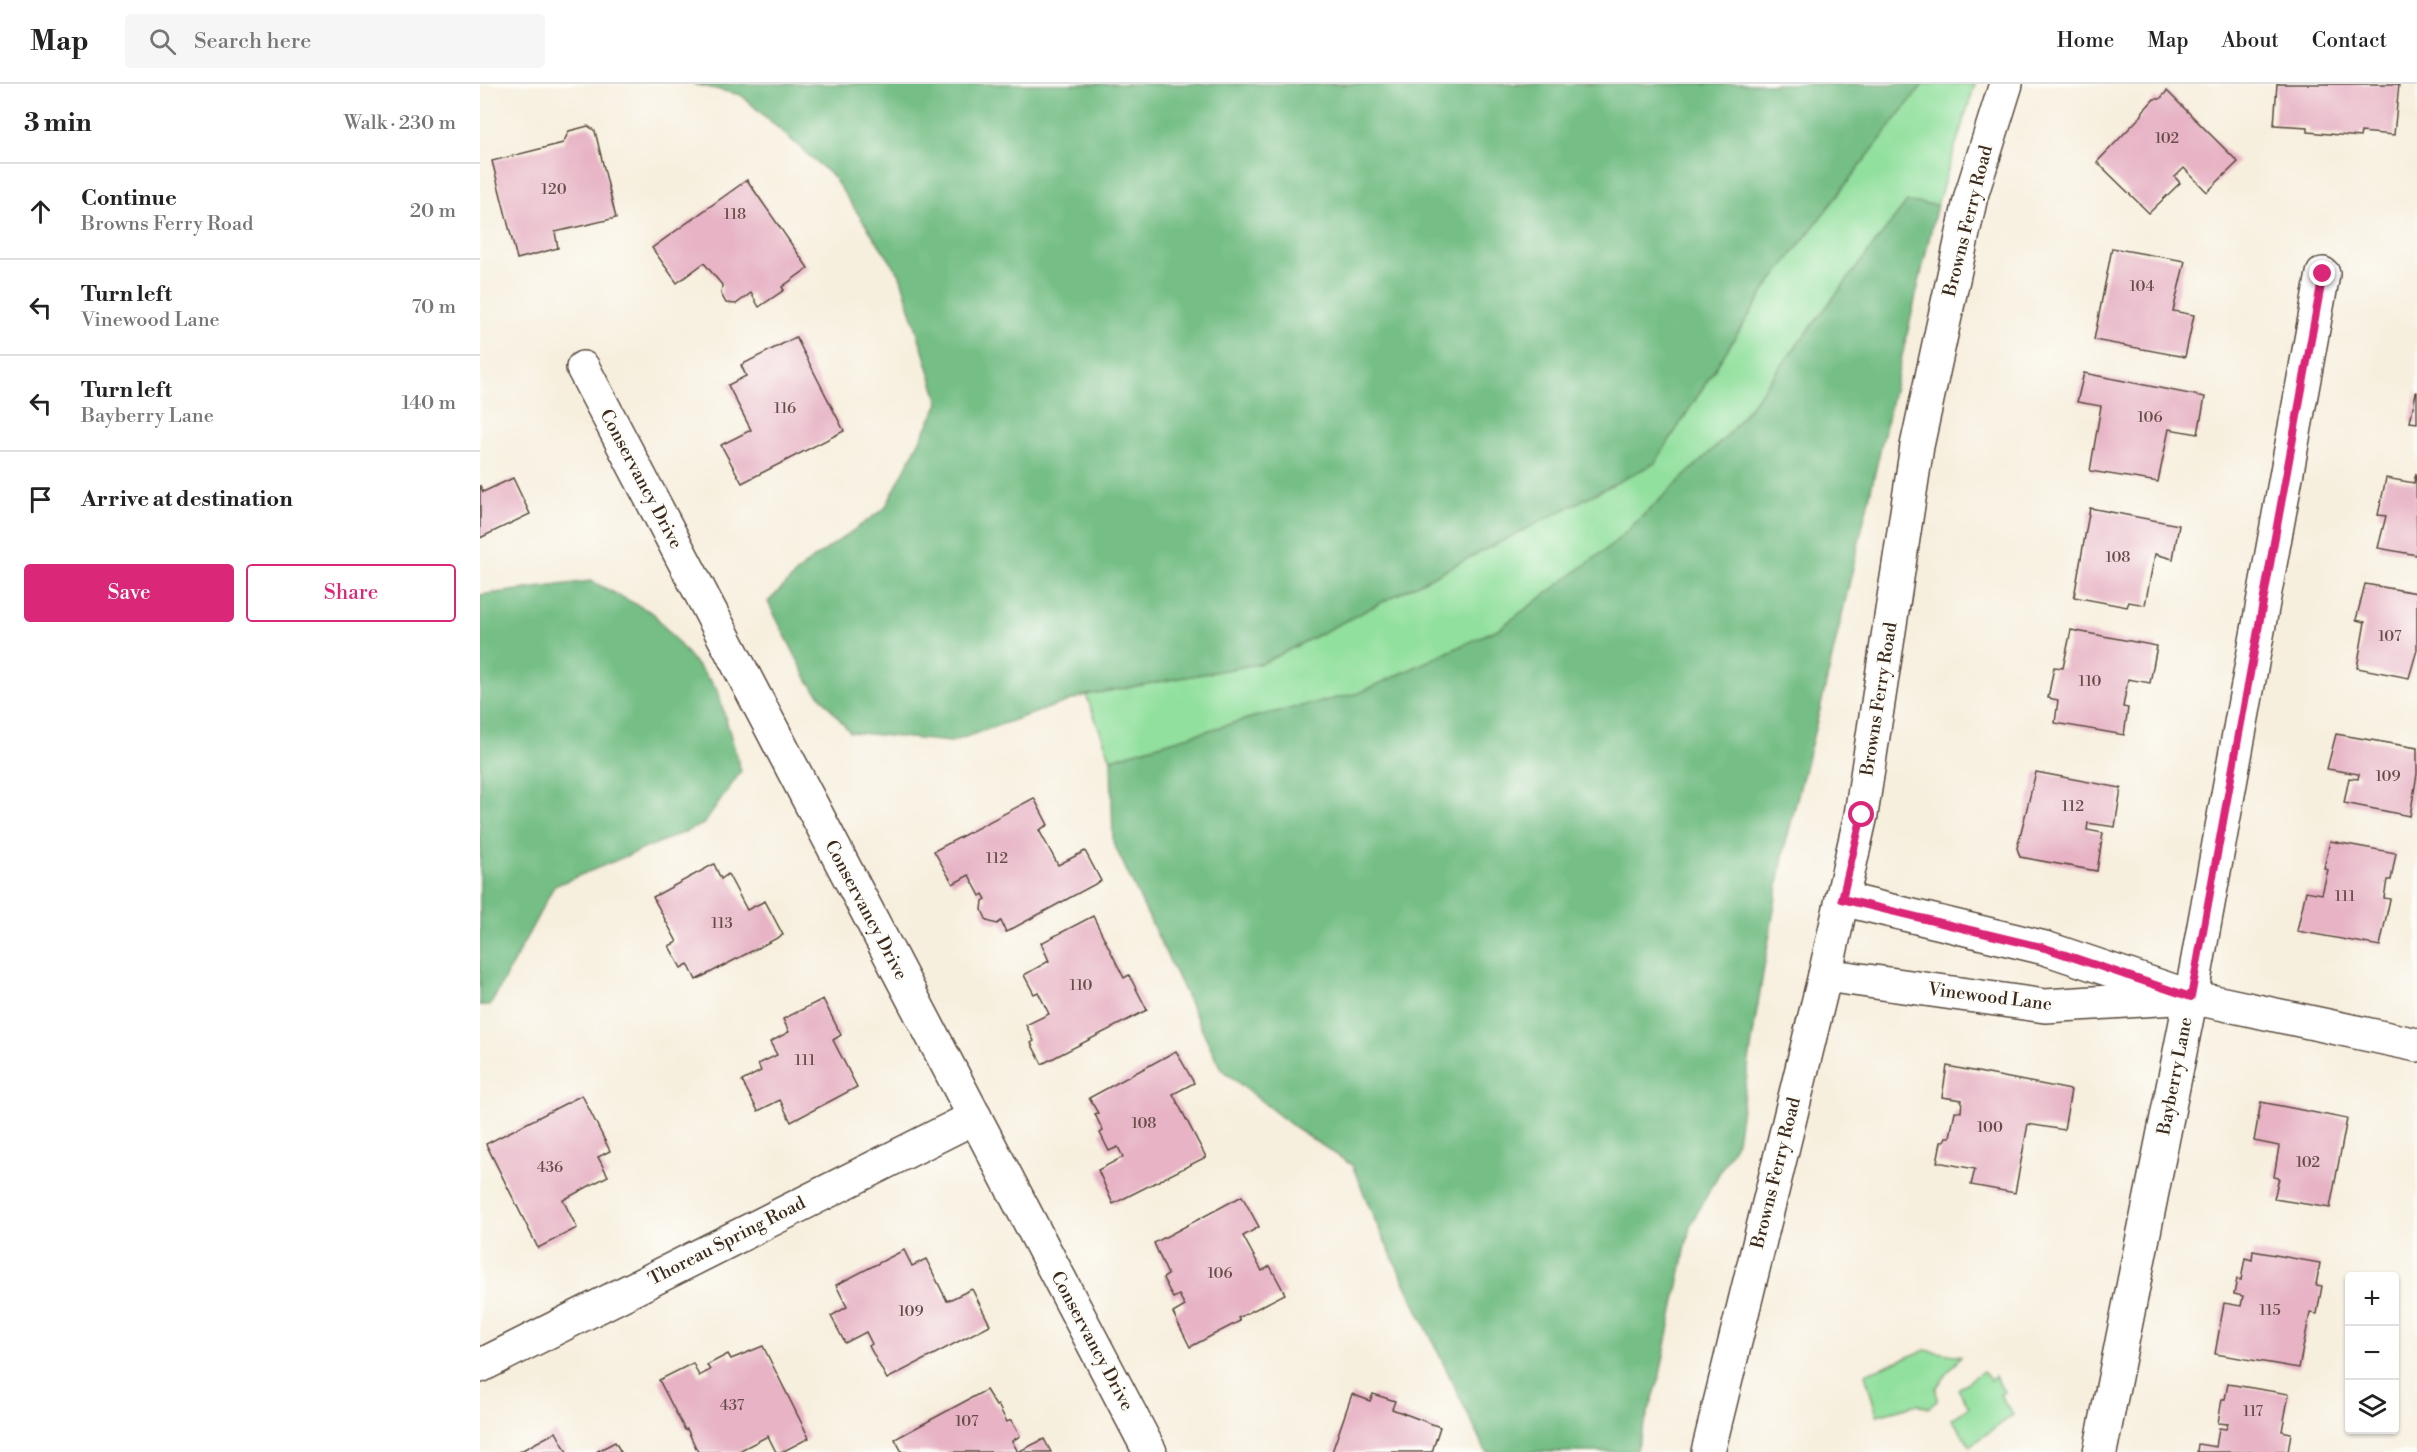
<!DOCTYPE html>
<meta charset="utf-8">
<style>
:root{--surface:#fff;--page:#f6f6f6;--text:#222;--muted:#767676;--line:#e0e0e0;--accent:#db2777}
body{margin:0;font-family:"Libre Bodoni",serif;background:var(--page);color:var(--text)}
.controls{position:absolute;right:18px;bottom:18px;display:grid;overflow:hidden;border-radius:6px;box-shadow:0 2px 4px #0004}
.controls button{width:54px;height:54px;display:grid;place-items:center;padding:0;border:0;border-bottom:2px solid var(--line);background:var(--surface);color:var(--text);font:30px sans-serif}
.stop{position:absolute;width:18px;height:18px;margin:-14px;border:4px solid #db2777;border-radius:50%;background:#fff}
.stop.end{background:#db2777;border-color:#fff;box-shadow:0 2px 6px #0008}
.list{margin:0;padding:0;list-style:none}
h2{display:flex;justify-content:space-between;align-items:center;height:78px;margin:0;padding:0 24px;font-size:26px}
h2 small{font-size:20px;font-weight:400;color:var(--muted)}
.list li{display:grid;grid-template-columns:39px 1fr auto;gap:18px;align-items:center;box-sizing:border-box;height:96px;padding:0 24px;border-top:2px solid var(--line)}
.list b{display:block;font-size:22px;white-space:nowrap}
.list p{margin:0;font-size:20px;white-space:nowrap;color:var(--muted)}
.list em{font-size:20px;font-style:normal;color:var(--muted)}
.actions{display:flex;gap:12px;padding:18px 24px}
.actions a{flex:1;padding:14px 0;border:2px solid var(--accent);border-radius:6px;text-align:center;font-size:21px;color:var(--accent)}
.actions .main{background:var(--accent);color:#fff}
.icon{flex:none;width:33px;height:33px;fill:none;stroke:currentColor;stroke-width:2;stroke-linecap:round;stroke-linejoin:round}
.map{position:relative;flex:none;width:1937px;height:1368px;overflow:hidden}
header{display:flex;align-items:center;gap:36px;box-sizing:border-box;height:84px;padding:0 30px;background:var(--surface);border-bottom:2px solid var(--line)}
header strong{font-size:28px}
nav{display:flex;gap:33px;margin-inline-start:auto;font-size:21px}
.search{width:420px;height:54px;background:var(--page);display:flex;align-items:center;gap:15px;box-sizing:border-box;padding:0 21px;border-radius:6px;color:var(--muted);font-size:22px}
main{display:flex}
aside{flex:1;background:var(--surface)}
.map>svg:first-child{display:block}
</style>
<header>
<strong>Map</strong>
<div class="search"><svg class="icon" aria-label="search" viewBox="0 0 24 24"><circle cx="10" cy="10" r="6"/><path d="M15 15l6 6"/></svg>Search here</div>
<nav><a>Home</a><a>Map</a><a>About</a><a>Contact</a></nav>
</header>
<main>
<aside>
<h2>3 min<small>Walk · 230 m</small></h2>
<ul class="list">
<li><svg class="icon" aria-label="ahead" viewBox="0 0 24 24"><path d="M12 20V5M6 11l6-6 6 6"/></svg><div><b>Continue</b><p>Browns Ferry Road</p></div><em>20 m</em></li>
<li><svg class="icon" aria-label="left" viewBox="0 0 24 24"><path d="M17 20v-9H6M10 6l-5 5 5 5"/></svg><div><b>Turn left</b><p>Vinewood Lane</p></div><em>70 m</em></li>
<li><svg class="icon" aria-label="left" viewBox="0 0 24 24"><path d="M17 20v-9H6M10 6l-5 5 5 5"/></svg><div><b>Turn left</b><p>Bayberry Lane</p></div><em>140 m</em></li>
<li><svg class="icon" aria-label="arrive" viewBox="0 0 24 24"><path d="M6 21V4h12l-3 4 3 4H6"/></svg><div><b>Arrive at destination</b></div></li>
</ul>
<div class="actions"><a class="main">Save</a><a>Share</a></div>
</aside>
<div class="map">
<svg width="1937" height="1368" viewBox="0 0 1937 1368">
<rect width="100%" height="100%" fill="#fdfcf7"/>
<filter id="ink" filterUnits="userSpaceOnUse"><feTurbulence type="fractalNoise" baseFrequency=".0167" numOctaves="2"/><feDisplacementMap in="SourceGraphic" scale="12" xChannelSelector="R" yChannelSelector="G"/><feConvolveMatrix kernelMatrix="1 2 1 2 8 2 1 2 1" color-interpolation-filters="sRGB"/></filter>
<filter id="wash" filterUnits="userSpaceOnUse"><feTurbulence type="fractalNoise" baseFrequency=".008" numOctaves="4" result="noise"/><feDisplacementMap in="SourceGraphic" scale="24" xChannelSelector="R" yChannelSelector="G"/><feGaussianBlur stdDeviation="1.35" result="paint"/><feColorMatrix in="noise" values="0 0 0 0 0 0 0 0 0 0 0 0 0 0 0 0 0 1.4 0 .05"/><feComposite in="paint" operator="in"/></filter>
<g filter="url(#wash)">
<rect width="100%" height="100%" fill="#f7efde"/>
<g fill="#92e09e" stroke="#66855e" stroke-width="1.5">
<polygon points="1443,0 1495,0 1457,121 1427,118 1248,351 1132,461 1020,544 879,609 774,633 631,675 606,611 783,579 1175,379 1287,203"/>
<polygon points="1445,1266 1481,1272 1456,1304 1457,1317 1448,1324 1438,1320 1397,1331 1385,1290"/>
<polygon points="1503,1287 1510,1296 1515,1292 1524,1308 1520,1311 1533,1331 1490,1362 1472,1335 1489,1323 1478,1305"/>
</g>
<g fill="#75be85" stroke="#587452" stroke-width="1.5">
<polygon points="214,0 1443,0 1287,203 1175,379 783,579 606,611 471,658 370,648 329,598 288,518 327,479 405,424 459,319 420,191 353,93 261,11"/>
<polygon points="1427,118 1457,121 1342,617 1304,766 1277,925 1257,1057 1210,1142 1179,1296 1155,1368 1006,1368 897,1141 872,1081 814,1043 741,985 633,758 631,675 774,633 879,609 1020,544 1132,461 1248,351"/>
<polygon points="111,497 173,529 237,605 261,687 224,740 74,802 10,922 0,921 0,511"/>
</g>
<g id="blocks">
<g fill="#e7b3c5">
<polygon points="1797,0 1919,0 1914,51 1881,48 1880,53 1828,48 1828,43 1794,41"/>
<polygon points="1687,7 1758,78 1727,108 1704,84 1695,93 1700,99 1669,129 1617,78 1662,31 1663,27 1674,15 1680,15"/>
<polygon points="108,42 115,47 136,134 75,148 78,164 37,175 12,77 83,59 89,47"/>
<polygon points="267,96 328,184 302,203 304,206 279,223 271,209 256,220 246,219 241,210 242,201 224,179 197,199 172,164"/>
<polygon points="1632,164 1705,177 1693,227 1714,231 1705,273 1614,256"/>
<polygon points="316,253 364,347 262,399 241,361 271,346 248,301 266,292 261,281"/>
<polygon points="1604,289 1725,313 1718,350 1689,345 1678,398 1610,387 1621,322 1597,318"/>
<polygon points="1936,308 1937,308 1937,339 1930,338"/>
<polygon points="1936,389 1937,471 1898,464 1906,432 1898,431 1906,394 1934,399"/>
<polygon points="33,394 50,430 0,454 0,401 3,408"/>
<polygon points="1610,424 1699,441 1693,475 1675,470 1665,521 1649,518 1647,523 1594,513"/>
<polygon points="1885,500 1937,509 1937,566 1929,594 1877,584 1885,538 1876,536"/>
<polygon points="1591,546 1677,562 1670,599 1648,595 1643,623 1648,624 1644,651 1575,639 1578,616 1568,614 1574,583 1583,584"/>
<polygon points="1856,650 1937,664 1937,690 1930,732 1864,719 1869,694 1878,695 1879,690 1847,685"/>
<polygon points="1556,688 1641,704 1635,743 1608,739 1607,746 1623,749 1617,787 1540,773 1537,764"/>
<polygon points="554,714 568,741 559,746 578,781 605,767 621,797 526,848 521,837 517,840 507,837 502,826 503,817 506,815 503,810 500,812 489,791 473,800 454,767"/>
<polygon points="1850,757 1916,769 1911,796 1907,796 1904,814 1910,815 1900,862 1817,847 1826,807 1842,810 1848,786 1844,784"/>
<polygon points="234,780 241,795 248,790 267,826 285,817 303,851 216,896 208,880 201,884 189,862 197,858 173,813"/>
<polygon points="613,832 644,894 649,891 667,926 562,980 551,959 554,957 546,941 569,930 558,908 554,910 544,891 569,877 561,859"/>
<polygon points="343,915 361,951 353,956 377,1003 311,1038 300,1016 278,1027 262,997 281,987 278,980 297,971 290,958 309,948 303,935"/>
<polygon points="696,967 714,999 693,1010 726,1073 633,1120 618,1086 643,1073 638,1063 629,1067 620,1049 623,1047 615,1030 618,1029 609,1014"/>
<polygon points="1467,982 1591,1006 1584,1046 1548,1040 1535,1109 1491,1101 1495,1085 1457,1078 1461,1058 1464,1057 1466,1053 1470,1053 1475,1027 1481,1028 1482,1016 1462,1013"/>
<polygon points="102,1011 130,1067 118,1073 128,1092 83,1116 97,1144 58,1164 6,1060"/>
<polygon points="1781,1018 1867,1035 1850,1124 1794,1115 1799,1094 1794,1093 1799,1062 1774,1057"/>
<polygon points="762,1112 779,1143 763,1152 782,1187 790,1182 805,1210 758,1234 760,1237 710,1263 693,1229 705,1222 699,1211 693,1214 683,1194 688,1191 674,1159"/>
<polygon points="424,1166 432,1182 446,1175 467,1217 492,1205 510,1241 407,1295 389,1262 392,1260 386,1248 365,1259 351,1232 367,1223 356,1201"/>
<polygon points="1773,1167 1840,1179 1836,1201 1842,1202 1837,1230 1830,1229 1819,1284 1735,1270 1744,1219 1761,1222 1763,1212 1754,1210 1757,1195 1761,1196 1765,1174 1772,1176"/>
<polygon points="283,1262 329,1354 302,1368 296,1368 288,1352 257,1368 218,1368 207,1345 205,1346 179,1296 213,1279 219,1292 230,1286 227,1281 248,1270 251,1275"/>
<polygon points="1748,1300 1809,1310 1802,1347 1811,1349 1808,1368 1717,1368 1718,1360 1736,1363 1739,1344 1746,1345 1748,1340 1738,1339 1742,1315 1745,1315"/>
<polygon points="506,1306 516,1322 518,1321 527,1338 531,1336 540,1352 532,1357 538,1368 564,1355 571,1368 422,1368 415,1355"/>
<polygon points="872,1310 890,1317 893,1310 915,1317 912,1325 960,1343 952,1368 852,1368"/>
<polygon points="76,1348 87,1368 39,1368"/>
<polygon points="135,1358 141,1368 116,1368"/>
</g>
</g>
</g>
<g filter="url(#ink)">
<use href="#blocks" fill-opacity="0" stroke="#57483b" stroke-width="1.5"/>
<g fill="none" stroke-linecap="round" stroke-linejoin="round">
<defs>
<g id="minor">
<polyline points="103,284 670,1368"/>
<polyline points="1362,815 1565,864 1711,913 1937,961"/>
<polyline points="1345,891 1565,922 1695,914"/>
<polyline points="0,1282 495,1033"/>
<polyline points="1620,1368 1711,913 1843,190"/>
</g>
<polyline id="tertiary" points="1228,1368 1345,891 1381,731 1437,362 1491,112 1526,0"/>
</defs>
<use href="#minor" stroke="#57483b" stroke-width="36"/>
<use href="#tertiary" stroke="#57483b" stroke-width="36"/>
<use href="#minor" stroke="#fff" stroke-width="33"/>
<use href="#tertiary" stroke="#fff" stroke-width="33"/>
</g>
</g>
<g fill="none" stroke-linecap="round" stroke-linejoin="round" filter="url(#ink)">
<polyline stroke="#db2777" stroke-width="8" points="1382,731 1362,815 1565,864 1711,913 1843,190"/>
</g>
<g text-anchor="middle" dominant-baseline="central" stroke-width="4.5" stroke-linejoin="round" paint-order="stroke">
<g font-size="15" fill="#664c48">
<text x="1687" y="54">102</text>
<text x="74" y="105">120</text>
<text x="255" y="130">118</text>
<text x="1662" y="202">104</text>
<text x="305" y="324">116</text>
<text x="1670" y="333">106</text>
<text x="1638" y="473">108</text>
<text x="1910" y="552">107</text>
<text x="1610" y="597">110</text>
<text x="1908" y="692">109</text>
<text x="1593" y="722">112</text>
<text x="517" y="774">112</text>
<text x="1865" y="812">111</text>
<text x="242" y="839">113</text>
<text x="601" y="901">110</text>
<text x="325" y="976">111</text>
<text x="664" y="1039">108</text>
<text x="1510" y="1043">100</text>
<text x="1828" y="1078">102</text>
<text x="70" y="1083">436</text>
<text x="740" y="1189">106</text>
<text x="1790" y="1226">115</text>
<text x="431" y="1227">109</text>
<text x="252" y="1321">437</text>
<text x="1773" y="1327">117</text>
<text x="487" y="1337">107</text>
</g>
<g font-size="18" fill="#3b2a1e" stroke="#fdfcf7">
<text transform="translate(1488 137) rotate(-76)">Browns Ferry Road</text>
<text transform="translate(161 395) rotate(62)">Conservancy Drive</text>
<text transform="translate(1399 615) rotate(-81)">Browns Ferry Road</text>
<text transform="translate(386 826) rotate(62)">Conservancy Drive</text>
<text transform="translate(1510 913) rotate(7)">Vinewood Lane</text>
<text transform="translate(1695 992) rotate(-79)">Bayberry Lane</text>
<text transform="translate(1296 1089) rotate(-76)">Browns Ferry Road</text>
<text transform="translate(247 1157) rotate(-27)">Thoreau Spring Road</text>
<text transform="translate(612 1257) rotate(62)">Conservancy Drive</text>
</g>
</g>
</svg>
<div class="controls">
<button>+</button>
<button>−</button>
<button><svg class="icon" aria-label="layers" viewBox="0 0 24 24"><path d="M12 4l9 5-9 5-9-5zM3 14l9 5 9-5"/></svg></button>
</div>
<div class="stop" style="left:1382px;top:731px"></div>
<div class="stop end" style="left:1843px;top:190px"></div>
</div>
</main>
